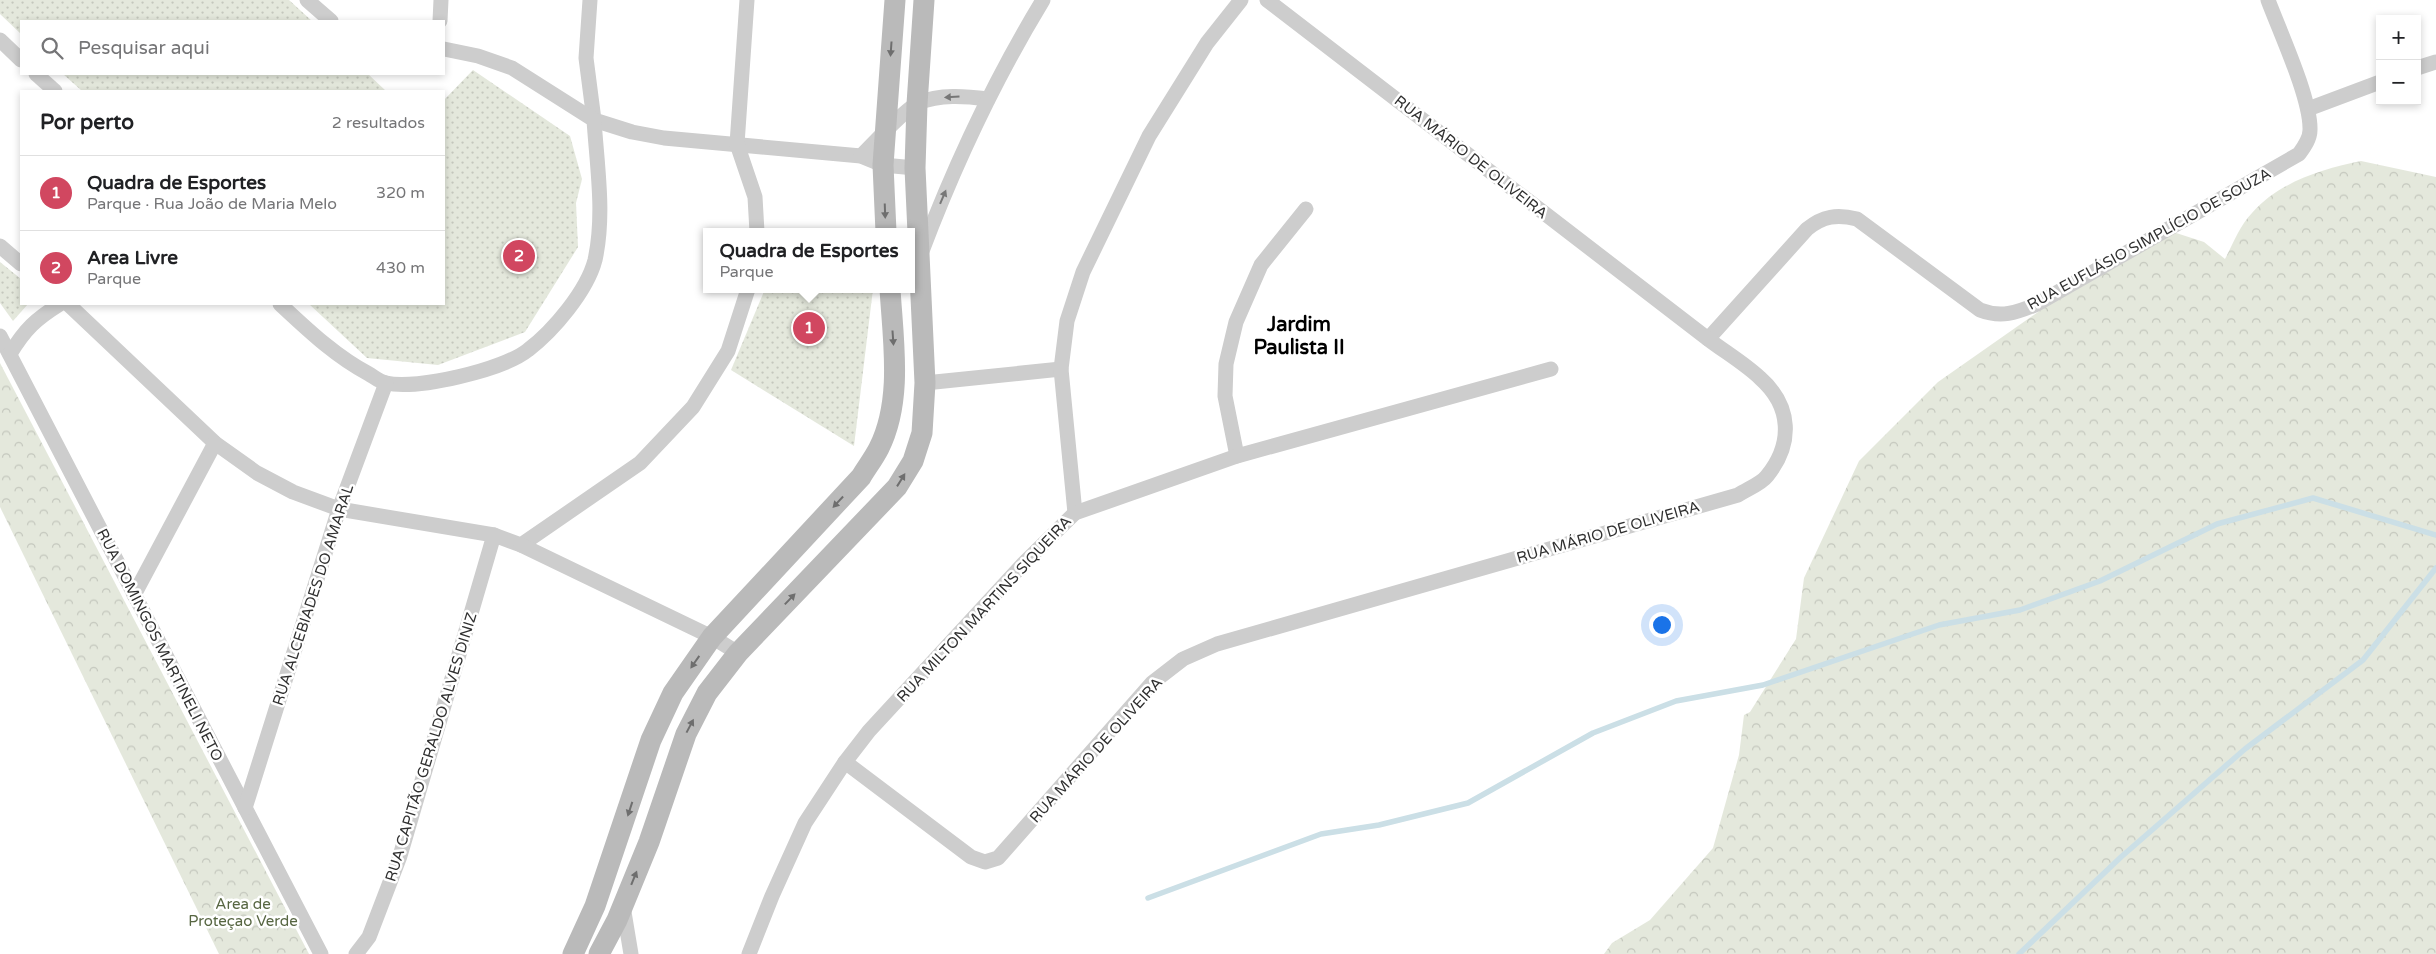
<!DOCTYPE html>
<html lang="pt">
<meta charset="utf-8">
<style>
:root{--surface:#fff;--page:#f6f6f6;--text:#202124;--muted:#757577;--line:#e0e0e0;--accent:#d14760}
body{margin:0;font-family:"Varela Round",sans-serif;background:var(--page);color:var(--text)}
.controls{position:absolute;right:15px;top:15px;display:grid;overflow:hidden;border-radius:0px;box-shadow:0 2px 8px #0003}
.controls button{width:45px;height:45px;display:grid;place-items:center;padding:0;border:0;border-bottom:1px solid var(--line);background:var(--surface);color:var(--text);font:25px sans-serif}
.you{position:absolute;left:1661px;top:624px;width:18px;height:18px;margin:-12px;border:4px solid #fff;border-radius:50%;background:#1a73e8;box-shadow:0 0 0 8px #1a73e833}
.badge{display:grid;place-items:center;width:32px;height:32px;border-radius:50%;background:var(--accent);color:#fff;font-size:16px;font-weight:700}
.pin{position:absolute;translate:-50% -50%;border:2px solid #fff;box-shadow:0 1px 5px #0006}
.popup{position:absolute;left:703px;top:228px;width:212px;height:65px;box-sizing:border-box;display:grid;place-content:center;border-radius:0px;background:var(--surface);filter:drop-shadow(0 1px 4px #0005);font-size:16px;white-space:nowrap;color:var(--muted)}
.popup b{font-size:19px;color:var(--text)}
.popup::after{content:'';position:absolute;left:50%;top:100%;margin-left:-10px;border:10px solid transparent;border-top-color:var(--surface)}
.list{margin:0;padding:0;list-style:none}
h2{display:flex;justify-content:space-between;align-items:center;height:65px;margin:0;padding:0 20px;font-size:21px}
h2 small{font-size:16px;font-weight:400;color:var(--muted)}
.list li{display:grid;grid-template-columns:32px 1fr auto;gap:15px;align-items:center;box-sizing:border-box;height:75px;padding:0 20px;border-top:1px solid var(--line)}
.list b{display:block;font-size:19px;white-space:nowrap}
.list p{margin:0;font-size:16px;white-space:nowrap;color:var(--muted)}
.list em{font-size:16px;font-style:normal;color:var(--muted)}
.icon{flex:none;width:28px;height:28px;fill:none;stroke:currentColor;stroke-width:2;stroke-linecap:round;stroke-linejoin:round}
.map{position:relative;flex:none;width:2436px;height:954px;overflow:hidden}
.search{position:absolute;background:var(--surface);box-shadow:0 2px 8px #0003;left:20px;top:20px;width:425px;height:55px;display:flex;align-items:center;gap:12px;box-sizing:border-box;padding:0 18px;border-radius:0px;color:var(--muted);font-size:19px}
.panel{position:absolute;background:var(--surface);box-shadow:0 2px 8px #0003;left:20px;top:90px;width:425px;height:215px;border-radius:0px}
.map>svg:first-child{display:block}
</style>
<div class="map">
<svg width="2436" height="954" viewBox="0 0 2436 954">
<defs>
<pattern id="grass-dots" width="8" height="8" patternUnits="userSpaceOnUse" patternTransform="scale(1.25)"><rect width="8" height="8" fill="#e4e8dc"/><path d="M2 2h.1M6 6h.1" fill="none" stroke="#c4c7bd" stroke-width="1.8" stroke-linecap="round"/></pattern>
<pattern id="forest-crowns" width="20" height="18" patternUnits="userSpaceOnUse" patternTransform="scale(1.25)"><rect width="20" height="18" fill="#e4e8dc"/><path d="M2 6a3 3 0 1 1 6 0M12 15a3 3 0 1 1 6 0" fill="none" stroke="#c4c7bd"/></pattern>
</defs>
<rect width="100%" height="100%" fill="#fff"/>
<g fill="url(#grass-dots)">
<polygon points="0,0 289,0 312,21 21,21 21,34 0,14"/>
<polygon points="473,70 570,136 582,179 576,203 578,247 525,332 438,365 367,358 309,304 444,304 444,100"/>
<polygon points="63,74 368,74 386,91 82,91"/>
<polygon points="0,262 21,279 21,304 28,304 13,321 0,303"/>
<polygon points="765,289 873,289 854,446 731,370"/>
</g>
<g fill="url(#forest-crowns)">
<path d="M2361 161 2436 177V954H1604L1612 943 1650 920 1713 848 1739 755 1744 715 1750 712 1796 639 1804 578 1859 461 1938 382 2081 282 2170 231 2204 242 2225 259C2233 244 2240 225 2252 213 2279 182 2322 169 2361 161Z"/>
<polygon points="0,363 309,954 219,954 0,507"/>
</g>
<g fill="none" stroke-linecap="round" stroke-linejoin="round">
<g stroke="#cbdfe6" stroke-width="5.5">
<polyline points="1148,898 1321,834 1379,825 1468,803 1593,733 1676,701 1763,685 1939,625 2020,610 2100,581 2217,524 2313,498 2436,535"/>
<polyline points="2019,954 2121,857 2245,749 2363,660 2436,568"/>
</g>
<g stroke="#cdcdcd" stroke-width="15">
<polyline points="307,0 331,21"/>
<polyline points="590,0 586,58 594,120 632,132 664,138 861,156 883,165 915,168"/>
<polyline points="747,0 737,144 755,197 757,232"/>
<polyline points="440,21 441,0"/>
<polyline points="0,40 21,60"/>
<polyline points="2417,68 2436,62"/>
<polyline points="36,74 55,91"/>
<polyline points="2308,109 2380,82"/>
<path d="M861 156C873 144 905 109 918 103 940 94 965 96 988 99"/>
<polyline points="0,246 21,264"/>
<path d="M922 251C955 164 995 79 1043 0"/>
<polyline points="68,304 215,443 257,473 293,492 339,509 494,535 521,545 640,463 693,407 728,351 748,289"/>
<path d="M280 304C308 330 335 356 369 374 374 377 380 382 386 383 417 390 503 370 528 350 553 331 587 291 595 260 605 215 597 166 594 120L512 68 478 56 444 49"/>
<polyline points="0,336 321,954"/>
<path d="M1708 339 1807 229C1823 216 1837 214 1857 219L1980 310C2001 318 2016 313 2037 304L2299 154C2304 147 2310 139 2310 130 2311 99 2280 32 2268 0"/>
<path d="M10 354C25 329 36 319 60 304"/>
<polyline points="925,383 1061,369"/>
<polyline points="1237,456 1225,396 1226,364 1236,322 1261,265 1306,209"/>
<polyline points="1075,513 1061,369 1067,321 1083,272 1149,136 1207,43 1241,0"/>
<polyline points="521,545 712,637 738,653"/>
<polyline points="134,595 215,443"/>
<path d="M845 762 971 857 985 862 998 858 1152 683 1183 659 1217 644 1738 495C1747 489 1761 484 1767 476 1793 444 1792 406 1760 378 1744 363 1725 352 1708 339L1267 0"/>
<polyline points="245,808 339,509 386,383"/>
<polyline points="623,906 631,954"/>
<polyline points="356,954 369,937 400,856 494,535"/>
<polyline points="749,954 772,896 805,823 845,762 869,731 1024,563 1075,513 1237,456 1551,369"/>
</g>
<g stroke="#bababa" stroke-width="21">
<polyline points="886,232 883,165 895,0"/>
<path d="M573 954 595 906 651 740 673 693 712 637 861 477C867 467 874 458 879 448 903 400 893 340 890 289"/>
<polyline points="599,954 617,920 649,842 686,734 707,693 738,653 897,487 913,461 922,433 925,383 915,168 917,104 924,0"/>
</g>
</g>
<defs><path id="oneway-solid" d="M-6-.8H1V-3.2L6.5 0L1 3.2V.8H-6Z" transform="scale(1.25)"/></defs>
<g fill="#6e6e6e">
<use href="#oneway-solid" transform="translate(891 49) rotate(94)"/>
<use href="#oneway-solid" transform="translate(885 211) rotate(88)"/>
<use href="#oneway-solid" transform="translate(893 338) rotate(86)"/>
<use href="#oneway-solid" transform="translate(901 480) rotate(-58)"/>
<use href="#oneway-solid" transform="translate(838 502) rotate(133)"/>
<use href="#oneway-solid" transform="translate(790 599) rotate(-46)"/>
<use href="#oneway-solid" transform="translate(695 662) rotate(125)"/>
<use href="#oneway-solid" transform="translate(690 726) rotate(-62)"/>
<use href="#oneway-solid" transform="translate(630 809) rotate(108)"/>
<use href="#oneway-solid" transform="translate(634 878) rotate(-68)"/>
</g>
<g fill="#777">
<use href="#oneway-solid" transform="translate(952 97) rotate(177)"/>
<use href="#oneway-solid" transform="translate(943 197) rotate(-67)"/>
</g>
<g text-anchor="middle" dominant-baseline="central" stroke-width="5" stroke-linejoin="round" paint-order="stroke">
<g font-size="15" fill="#303030" stroke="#fff">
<text transform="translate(1471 157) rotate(38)">RUA MÁRIO DE OLIVEIRA</text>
<text transform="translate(2149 239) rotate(-29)">RUA EUFLÁSIO SIMPLÍCIO DE SOUZA</text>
<text transform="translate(1608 532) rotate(-16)">RUA MÁRIO DE OLIVEIRA</text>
<text transform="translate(313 595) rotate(-72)">RUA ALCEBIADES DO AMARAL</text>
<text transform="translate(984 609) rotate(-47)">RUA MILTON MARTINS SIQUEIRA</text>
<text transform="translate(160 645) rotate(63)">RUA DOMINGOS MARTINELI NETO</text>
<text transform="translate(431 747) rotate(-73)">RUA CAPITÃO GERALDO ALVES DINIZ</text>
<text transform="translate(1096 750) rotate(-48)">RUA MÁRIO DE OLIVEIRA</text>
</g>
<g font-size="15" fill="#576642" stroke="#fff">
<text x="243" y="904">Area de<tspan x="243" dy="17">Proteçao Verde</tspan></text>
</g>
<g font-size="20" font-weight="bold" fill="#000" stroke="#fff">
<text x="1299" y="325">Jardim<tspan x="1299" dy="23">Paulista II</tspan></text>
</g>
</g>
</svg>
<div class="controls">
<button>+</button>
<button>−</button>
</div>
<div class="you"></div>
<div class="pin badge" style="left:809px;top:328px">1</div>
<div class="popup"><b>Quadra de Esportes</b>Parque</div>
<div class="pin badge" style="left:519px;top:256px">2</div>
<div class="search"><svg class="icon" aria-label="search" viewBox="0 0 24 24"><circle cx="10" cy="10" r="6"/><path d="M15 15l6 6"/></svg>Pesquisar aqui</div>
<section class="panel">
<h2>Por perto<small>2 resultados</small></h2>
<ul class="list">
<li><span class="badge">1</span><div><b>Quadra de Esportes</b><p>Parque · Rua João de Maria Melo</p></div><em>320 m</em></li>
<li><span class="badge">2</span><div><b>Area Livre</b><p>Parque</p></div><em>430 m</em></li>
</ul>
</section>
</div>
